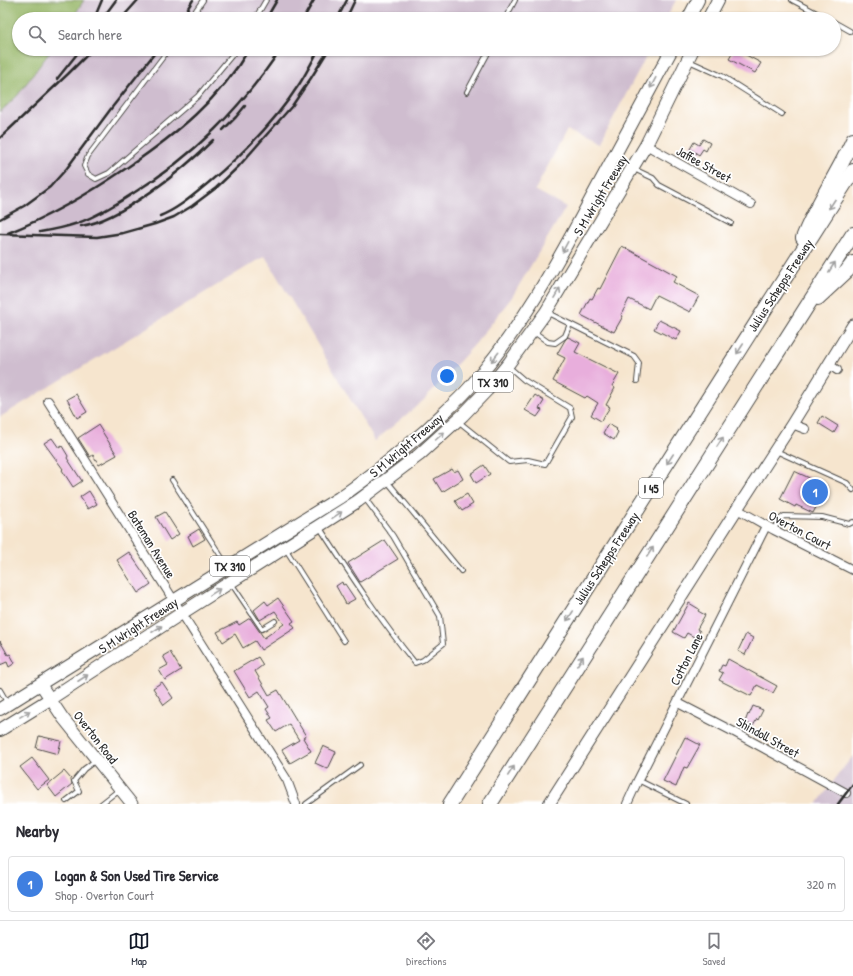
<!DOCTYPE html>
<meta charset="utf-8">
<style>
:root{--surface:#fff;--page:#f2f2f3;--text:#2b2b33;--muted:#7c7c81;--line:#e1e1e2;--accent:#111827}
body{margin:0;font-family:"Patrick Hand",sans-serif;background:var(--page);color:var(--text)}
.you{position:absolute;left:447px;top:376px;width:14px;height:14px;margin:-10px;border:3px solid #fff;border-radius:50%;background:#1a73e8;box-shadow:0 0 0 6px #1a73e833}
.badge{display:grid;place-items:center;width:26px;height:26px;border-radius:50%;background:var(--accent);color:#fff;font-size:13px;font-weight:700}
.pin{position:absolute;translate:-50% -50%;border:2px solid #fff;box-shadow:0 1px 4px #0006}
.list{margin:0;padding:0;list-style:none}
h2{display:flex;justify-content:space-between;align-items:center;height:52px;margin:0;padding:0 16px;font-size:17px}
h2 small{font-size:13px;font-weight:400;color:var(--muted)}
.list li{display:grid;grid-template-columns:26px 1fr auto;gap:12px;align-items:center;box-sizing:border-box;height:56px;margin:0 8px 8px;padding:0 8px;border:1px solid var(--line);border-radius:4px}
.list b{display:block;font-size:15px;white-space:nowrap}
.list p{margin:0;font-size:13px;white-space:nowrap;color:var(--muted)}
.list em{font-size:13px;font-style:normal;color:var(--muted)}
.icon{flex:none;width:22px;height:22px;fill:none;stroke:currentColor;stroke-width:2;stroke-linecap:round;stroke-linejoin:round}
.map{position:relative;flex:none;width:853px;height:804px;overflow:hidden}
.search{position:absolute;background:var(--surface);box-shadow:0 1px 3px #0004;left:12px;right:12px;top:12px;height:44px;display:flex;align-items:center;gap:10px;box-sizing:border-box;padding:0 14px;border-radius:22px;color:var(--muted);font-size:15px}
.sheet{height:116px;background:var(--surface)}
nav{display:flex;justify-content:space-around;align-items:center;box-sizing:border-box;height:56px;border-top:1px solid var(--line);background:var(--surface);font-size:11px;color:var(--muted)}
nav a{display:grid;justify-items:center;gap:2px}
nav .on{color:var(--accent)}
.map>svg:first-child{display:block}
</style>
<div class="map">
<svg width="853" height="804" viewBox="0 0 853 804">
<rect width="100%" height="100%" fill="#fff"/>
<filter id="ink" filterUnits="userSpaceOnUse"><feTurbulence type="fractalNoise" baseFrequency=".025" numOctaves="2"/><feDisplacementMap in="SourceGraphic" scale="8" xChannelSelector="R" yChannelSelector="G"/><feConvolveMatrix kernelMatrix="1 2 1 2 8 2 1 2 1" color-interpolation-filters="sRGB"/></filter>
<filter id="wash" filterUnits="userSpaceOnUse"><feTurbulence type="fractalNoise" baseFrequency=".012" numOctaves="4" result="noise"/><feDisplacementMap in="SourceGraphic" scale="16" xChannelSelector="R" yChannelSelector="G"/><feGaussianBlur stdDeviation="0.9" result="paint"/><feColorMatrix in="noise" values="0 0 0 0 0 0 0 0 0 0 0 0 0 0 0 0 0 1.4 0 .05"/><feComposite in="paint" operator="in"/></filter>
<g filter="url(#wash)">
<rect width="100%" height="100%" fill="#f6e5ce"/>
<g fill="#cfbdcf">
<polygon points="80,0 676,0 666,19 68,19"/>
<polygon points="39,49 650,49 599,145 567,130 535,190 566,207 512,297 476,343 425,399 375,441 265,256 0,417 0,85"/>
<polygon points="853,756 853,804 817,804 841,771"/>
</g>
<polygon fill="#96b668" stroke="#60704a" points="0,0 84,0 72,19 19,19 19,49 52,49 17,96 0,112"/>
<g id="blocks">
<g fill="#e8aedc">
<polygon points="735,49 761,63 755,73 729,59"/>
<polygon points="703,139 710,143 706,151 703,149 699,155 690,149 694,142 699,145"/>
<polygon points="622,246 677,276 673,282 699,296 690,312 656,295 649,309 629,299 621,315 623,316 614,332 581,315 590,298 592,299 598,288 600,289"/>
<polygon points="659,320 681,331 676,340 654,329"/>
<polygon points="568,337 580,343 575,352 619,374 612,386 615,388 606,405 610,407 601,421 591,415 598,403 587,396 585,398 553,381 565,358 557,354 565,340"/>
<polygon points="76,394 87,412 77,418 67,399"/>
<polygon points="535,395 544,401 539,409 542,410 537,417 525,410"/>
<polygon points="822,416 838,426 834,433 818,423"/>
<polygon points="608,424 617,429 616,430 618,432 614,440 603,433"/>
<polygon points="98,425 117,455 99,465 93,455 90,457 78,438"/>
<polygon points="52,438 59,448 62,446 68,456 67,458 82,481 73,487 62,470 63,469 44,443"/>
<polygon points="484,465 490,474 476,483 471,474"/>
<polygon points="452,469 454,472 458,470 463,479 442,492 434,479"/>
<polygon points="794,471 827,486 813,513 796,505 795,507 780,499"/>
<polygon points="89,491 97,504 88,509 80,497"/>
<polygon points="467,494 473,504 462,511 455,501"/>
<polygon points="165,512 179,534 170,540 156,517"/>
<polygon points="199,529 205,539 193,546 188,536"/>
<polygon points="385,540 398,559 360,582 348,563"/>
<polygon points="129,552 151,584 138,593 117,560"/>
<polygon points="342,582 343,585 345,584 355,599 346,604 336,586"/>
<polygon points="278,598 294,621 291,623 295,628 261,650 255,641 243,648 235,634 223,642 217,632 237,622 239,625 250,618 264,638 284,624 275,611 260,620 254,610 265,601 268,605"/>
<polygon points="689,603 699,609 698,611 705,615 697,629 700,631 696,638 687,633 684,638 673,632"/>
<polygon points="746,634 753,638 745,655 738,651"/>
<polygon points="0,641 8,655 10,654 15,663 9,667 7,662 0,665"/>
<polygon points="170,652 181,670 165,680 159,670 168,665 163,656"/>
<polygon points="258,657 263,665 255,671 269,695 278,690 306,736 303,738 311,751 290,763 282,750 299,740 289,724 276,732 268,720 272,718 266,709 269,707 259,691 250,697 234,671"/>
<polygon points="728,659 777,686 773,693 757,685 751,696 719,680 723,673 719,671 722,665 725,666"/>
<polygon points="162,682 173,698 164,705 153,688"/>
<polygon points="753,706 763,710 758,720 757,719 753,726 745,722 748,714 749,715"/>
<polygon points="39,736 61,741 58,754 36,748"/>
<polygon points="685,737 700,745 687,768 684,767 676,787 663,781"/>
<polygon points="323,746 336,752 328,769 315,763"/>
<polygon points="32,758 49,780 37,789 20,767"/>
<polygon points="64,771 71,779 72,784 56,797 47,785"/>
</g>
</g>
</g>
<g filter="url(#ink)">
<use href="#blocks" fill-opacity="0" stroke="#494743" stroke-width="1"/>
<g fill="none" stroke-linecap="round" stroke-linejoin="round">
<defs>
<g id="lane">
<polyline points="792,0 828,19"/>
<polyline points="190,19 203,0"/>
<polyline points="255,19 266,0"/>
<polyline points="505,19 515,0"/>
<polyline points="834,22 850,31"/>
<polyline points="169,49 88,156 84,166 88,174 96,179 109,173 198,96 237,49"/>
<polyline points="689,61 722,76 782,114"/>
<polyline points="467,92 490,49"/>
<polyline points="634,169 653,178 659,185 731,223"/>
<polyline points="548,313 634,356 639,363 637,381"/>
<polyline points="534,332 548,342 555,343 565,336 570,324"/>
<polyline points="458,421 509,462 528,460 545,464 572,417 570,408 524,380 509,367"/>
<polyline points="776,451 847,483 853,490"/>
<polyline points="172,480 228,567"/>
<polyline points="387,481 461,571"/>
<path d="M320 528C350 574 380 620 415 663L423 660 443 644 440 616 393 536 364 497"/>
<polyline points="774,530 778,521 784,516 822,517 849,524 853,522"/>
<polyline points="285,548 344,641"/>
<polyline points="231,583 262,629 275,621"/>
<polyline points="0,690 7,702"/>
<polyline points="638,780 686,804"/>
<polyline points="66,801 79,791 74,781 84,769 96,760"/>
<polyline points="101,804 120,789"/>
<polyline points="306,804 360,765"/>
</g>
<g id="street">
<polyline points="646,145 751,204"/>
<polyline points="828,364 837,370"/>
<polyline points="48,401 287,780 296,804"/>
<polyline points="792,424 805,429"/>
<polyline points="737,509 774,530 853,570"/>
<polyline points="678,703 736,733 846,793"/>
<polyline points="627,804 638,780 766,526"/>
</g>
<g id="secondary">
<polyline points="41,685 63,718 132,804"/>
<polyline points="549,804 737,509 792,424 853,325"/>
</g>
<g id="primary">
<polyline points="688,19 698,0"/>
<polyline points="708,19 718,0"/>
<path d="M0 709 339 498C370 477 398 454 427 429 441 415 457 402 470 387 520 330 556 265 591 199 618 149 645 99 672 49"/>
<polyline points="0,730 50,699 182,613 358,501 419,455 463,415 487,390 509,363 546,312 646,145 693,49"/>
</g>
<g id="highway">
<path d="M803 238C816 204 838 174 853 140"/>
<polyline points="818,298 847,271 853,263"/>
<polyline points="450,804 853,171"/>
<polyline points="490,804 853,234"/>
</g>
</defs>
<use href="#lane" stroke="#494743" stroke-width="6"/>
<use href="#street" stroke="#494743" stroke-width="10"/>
<use href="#secondary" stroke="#494743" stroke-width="13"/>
<use href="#primary" stroke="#494743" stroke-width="14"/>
<use href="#highway" stroke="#494743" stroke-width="16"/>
<use href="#lane" stroke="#fff" stroke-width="4"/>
<use href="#street" stroke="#fff" stroke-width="8"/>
<use href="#secondary" stroke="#fff" stroke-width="11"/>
<use href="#primary" stroke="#fff" stroke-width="12"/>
<use href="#highway" stroke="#fff" stroke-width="14"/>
<g stroke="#2b2b2b" stroke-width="2.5">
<polyline points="94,19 102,0"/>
<polyline points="102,19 116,0"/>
<polyline points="121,19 138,0"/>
<polyline points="181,19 193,0"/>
<polyline points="266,19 277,0"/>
<polyline points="303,19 314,0"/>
<polyline points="337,19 347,0"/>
<polyline points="346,19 355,0"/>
<polyline points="57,79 81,49"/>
<polyline points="223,130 236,117 245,106"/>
<polyline points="0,138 68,74 93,49"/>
<path d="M160 216C178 209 192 196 207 184 242 155 275 122 300 83 307 72 313 60 319 49"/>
<polyline points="0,219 24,206 50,187 67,168 110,110 158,49"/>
<path d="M81 226C121 220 184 169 213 140"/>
<path d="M40 232C52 230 66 227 78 223 97 216 115 205 132 194 195 155 239 110 281 49"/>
<path d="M8 233C51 216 90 193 128 167 175 135 220 99 249 49"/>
<polyline points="0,234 97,237 123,233 155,224 174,217 192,206 216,188 239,166 292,106 311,78 329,49"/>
<polyline points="838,804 853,784"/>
</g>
</g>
<defs><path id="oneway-shaft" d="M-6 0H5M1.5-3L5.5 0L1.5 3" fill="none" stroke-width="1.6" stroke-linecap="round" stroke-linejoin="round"/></defs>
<g stroke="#a0a0a0">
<use href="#oneway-shaft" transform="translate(653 83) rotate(118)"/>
<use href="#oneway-shaft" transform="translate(832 204) rotate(123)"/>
<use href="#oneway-shaft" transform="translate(565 247) rotate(118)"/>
<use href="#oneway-shaft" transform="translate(832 267) rotate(-57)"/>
<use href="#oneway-shaft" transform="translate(557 293) rotate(-60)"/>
<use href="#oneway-shaft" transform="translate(740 349) rotate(123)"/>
<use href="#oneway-shaft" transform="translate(495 357) rotate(128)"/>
<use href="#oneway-shaft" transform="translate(440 436) rotate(-42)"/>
<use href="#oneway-shaft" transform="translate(720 442) rotate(-57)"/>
<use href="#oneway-shaft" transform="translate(670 459) rotate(123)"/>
<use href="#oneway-shaft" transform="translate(337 515) rotate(-34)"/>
<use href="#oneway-shaft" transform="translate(650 552) rotate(-57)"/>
<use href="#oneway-shaft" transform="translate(215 592) rotate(-32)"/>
<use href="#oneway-shaft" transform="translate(570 616) rotate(123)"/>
<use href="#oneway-shaft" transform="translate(157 629) rotate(-33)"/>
<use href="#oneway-shaft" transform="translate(580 661) rotate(-57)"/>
<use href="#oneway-shaft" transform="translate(83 678) rotate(-33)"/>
<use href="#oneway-shaft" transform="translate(25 714) rotate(-31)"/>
<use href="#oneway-shaft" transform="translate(511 771) rotate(-57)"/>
</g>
</g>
<g text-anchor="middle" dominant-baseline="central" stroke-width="3.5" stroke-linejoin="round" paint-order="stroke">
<g fill="#fff" stroke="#6b6b6b" stroke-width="1">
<rect x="473" y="372" width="40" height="20" rx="3"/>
<rect x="639" y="478" width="24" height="20" rx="3"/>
<rect x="210" y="556" width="40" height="20" rx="3"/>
</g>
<g font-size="12" font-weight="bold" fill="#2b2b2b">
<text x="493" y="382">TX 310</text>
<text x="651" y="488">I 45</text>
<text x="230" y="566">TX 310</text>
</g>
<g font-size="13" fill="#2b2b2b" stroke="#fff">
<text transform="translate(704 164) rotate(29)">Jaffee Street</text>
<text transform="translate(600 195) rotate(-59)">S M Wright Freeway</text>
<text transform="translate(780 285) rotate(-57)">Julius Schepps Freeway</text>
<text transform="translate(406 445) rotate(-40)">S M Wright Freeway</text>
<text transform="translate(800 530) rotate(28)">Overton Court</text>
<text transform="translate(152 544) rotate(58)">Bateman Avenue</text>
<text transform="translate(606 558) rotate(-57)">Julius Schepps Freeway</text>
<text transform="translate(138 625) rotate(-33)">S M Wright Freeway</text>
<text transform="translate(686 659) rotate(-63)">Cotton Lane</text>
<text transform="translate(96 737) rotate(52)">Overton Road</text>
<text transform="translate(768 737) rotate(29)">Shindoll Street</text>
</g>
</g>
</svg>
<div class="you"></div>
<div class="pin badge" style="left:815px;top:492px;background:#3f7fe0">1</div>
<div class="search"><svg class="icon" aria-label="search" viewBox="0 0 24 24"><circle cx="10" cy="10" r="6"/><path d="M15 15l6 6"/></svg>Search here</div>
</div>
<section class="sheet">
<h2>Nearby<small></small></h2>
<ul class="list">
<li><span class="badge" style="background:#3f7fe0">1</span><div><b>Logan &amp; Son Used Tire Service</b><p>Shop · Overton Court</p></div><em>320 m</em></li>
</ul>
</section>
<nav>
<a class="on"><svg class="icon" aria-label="map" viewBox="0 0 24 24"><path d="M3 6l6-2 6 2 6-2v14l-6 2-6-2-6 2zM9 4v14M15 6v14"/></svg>Map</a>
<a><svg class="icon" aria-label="directions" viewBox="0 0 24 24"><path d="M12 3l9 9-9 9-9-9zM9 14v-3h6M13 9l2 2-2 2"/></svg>Directions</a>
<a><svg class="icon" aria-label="saved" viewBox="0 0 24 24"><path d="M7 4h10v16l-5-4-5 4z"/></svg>Saved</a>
</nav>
